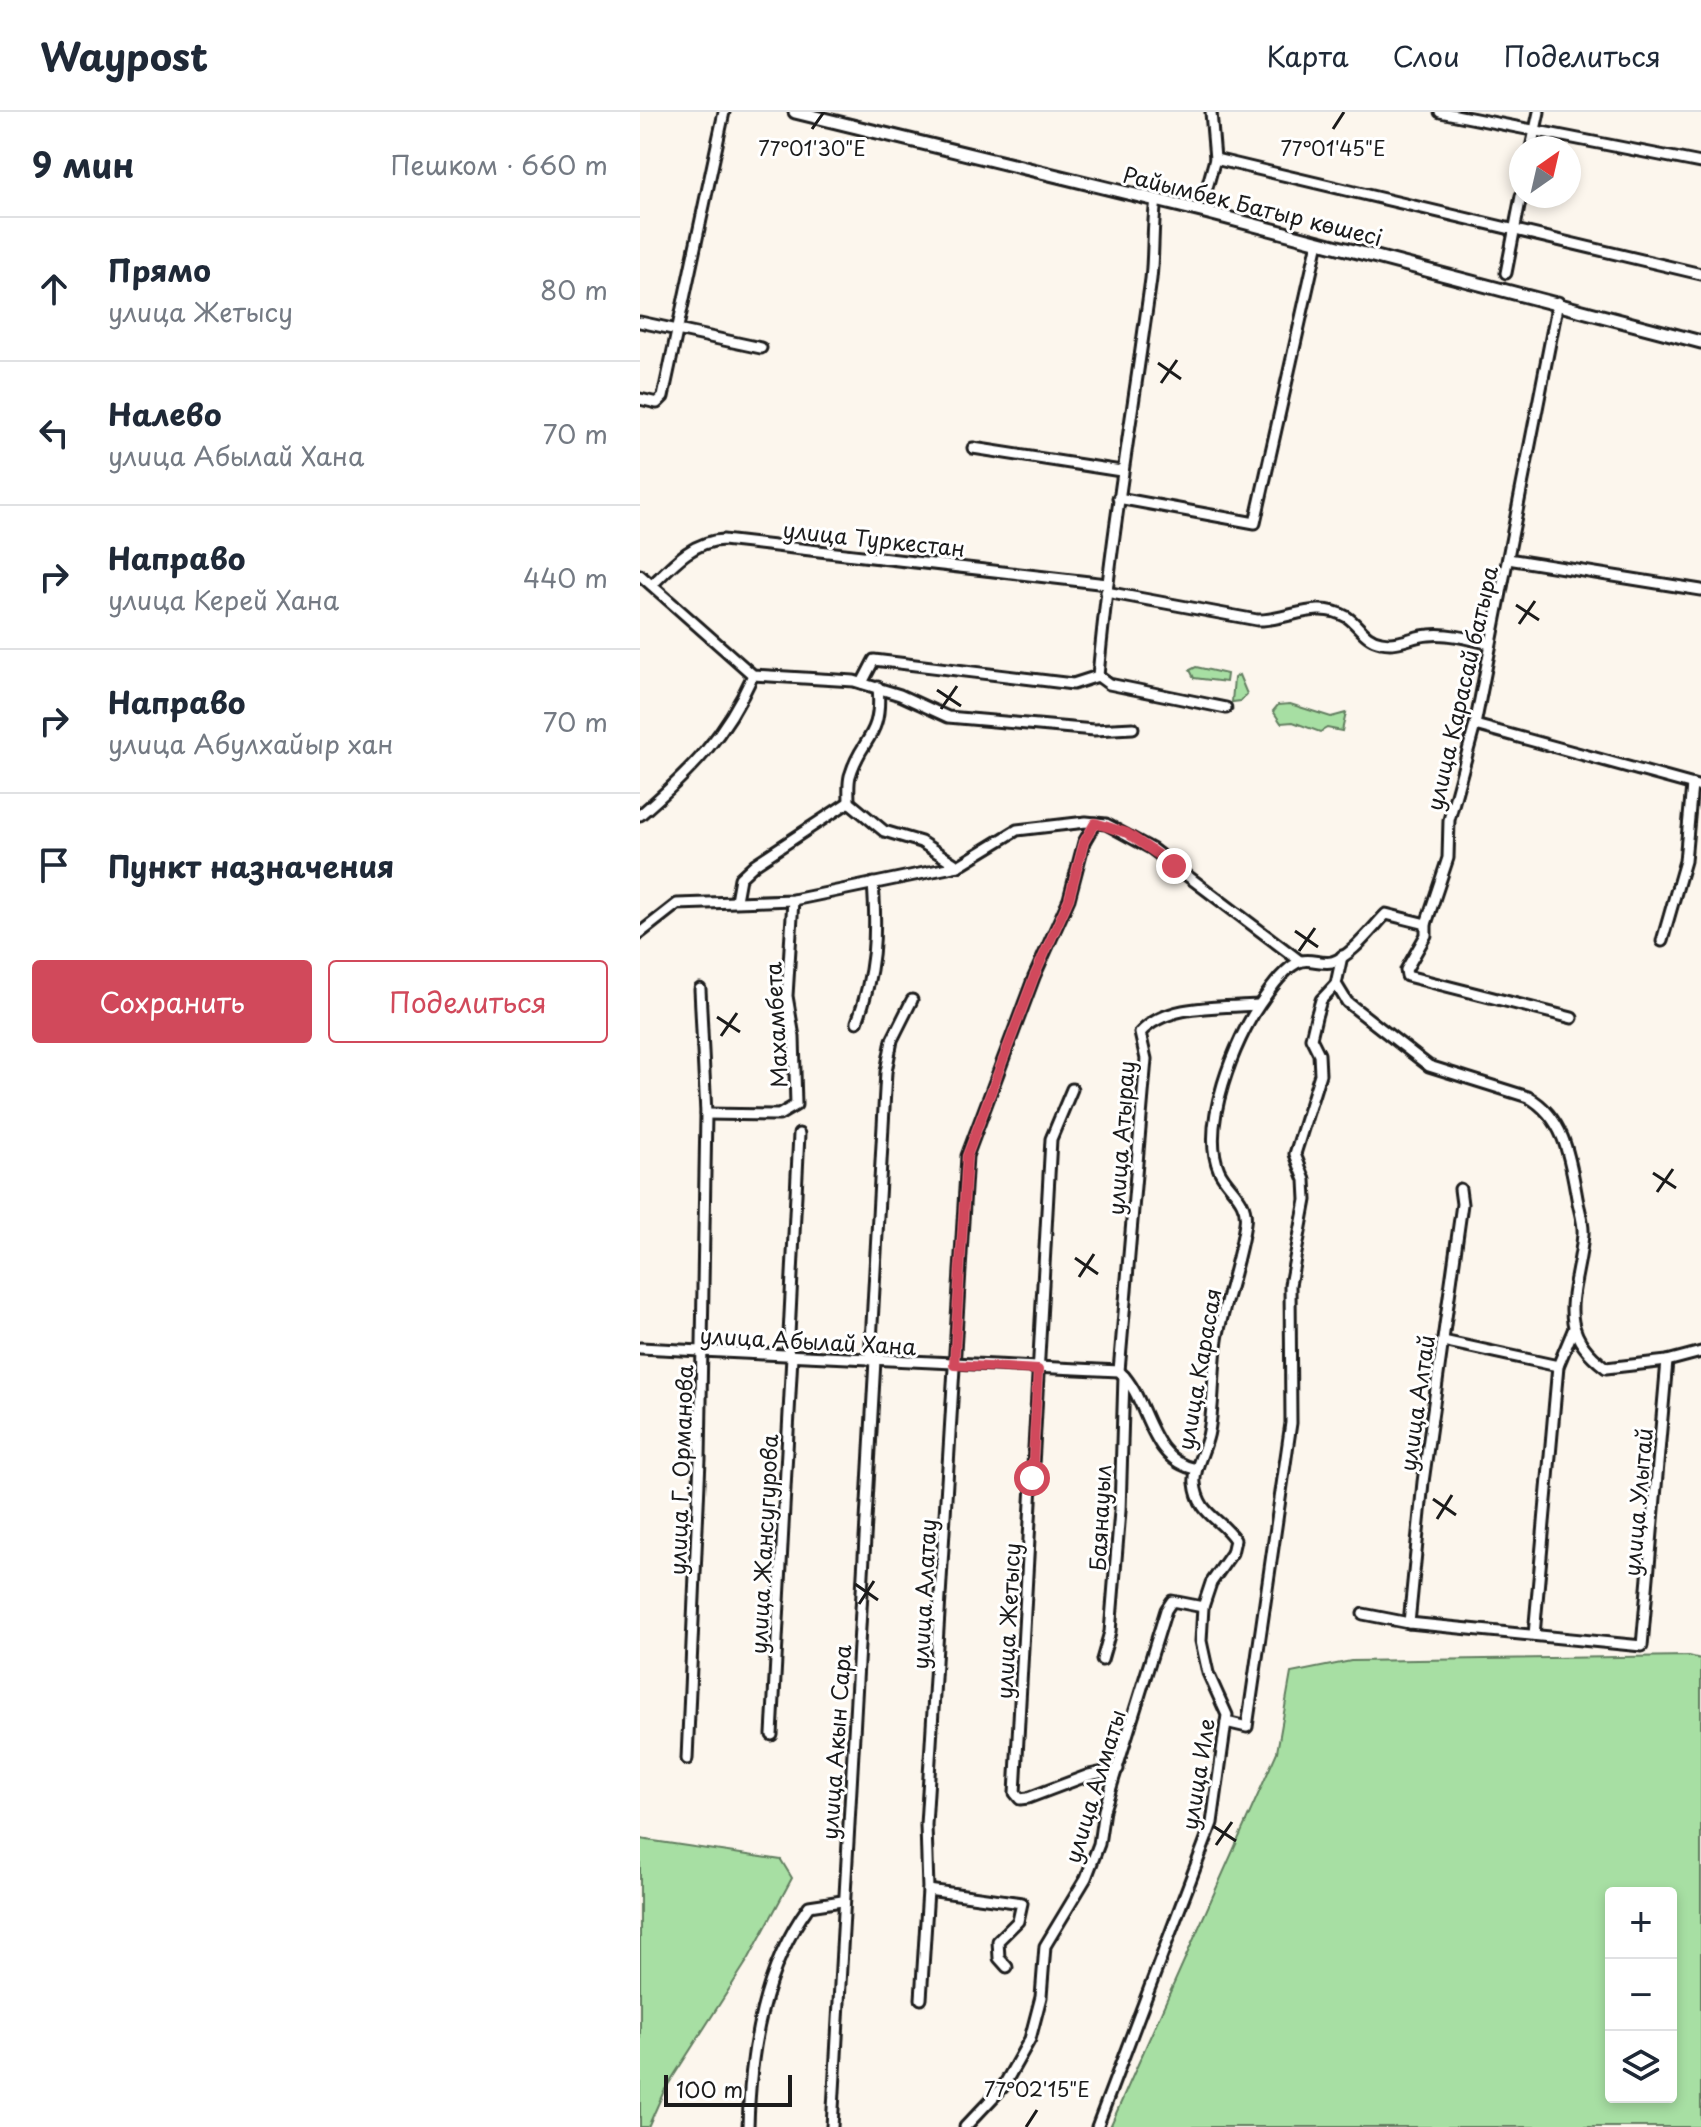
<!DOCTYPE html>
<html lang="ru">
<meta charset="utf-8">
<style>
:root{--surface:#fff;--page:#f2f2f3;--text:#1f2937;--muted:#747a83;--line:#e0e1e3;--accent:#d1495b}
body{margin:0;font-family:"Playpen Sans",sans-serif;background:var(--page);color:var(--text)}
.controls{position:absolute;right:24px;bottom:24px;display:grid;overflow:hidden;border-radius:8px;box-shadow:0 4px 12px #0003}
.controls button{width:72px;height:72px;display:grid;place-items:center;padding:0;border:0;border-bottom:2px solid var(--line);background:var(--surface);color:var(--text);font:40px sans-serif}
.compass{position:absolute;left:869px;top:24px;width:72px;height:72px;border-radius:50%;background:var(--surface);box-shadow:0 4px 12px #0003;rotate:34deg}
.scale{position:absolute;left:24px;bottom:20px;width:128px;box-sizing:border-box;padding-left:8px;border:4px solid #1c1c1c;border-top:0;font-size:22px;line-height:28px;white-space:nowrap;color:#1c1c1c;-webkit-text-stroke:6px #fff;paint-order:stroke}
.stop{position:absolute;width:24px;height:24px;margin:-18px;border:6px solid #d1495b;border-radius:50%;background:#fff}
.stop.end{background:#d1495b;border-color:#fff;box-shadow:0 2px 8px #0008}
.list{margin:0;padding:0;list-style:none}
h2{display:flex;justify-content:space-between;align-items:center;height:104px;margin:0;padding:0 32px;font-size:34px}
h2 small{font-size:26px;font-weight:400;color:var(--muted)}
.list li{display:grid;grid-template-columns:52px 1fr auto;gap:24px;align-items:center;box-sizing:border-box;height:144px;padding:0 32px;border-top:2px solid var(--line)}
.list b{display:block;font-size:30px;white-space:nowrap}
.list p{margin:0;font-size:26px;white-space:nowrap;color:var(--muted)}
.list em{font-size:26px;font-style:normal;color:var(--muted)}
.actions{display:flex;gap:16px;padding:24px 32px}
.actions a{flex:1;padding:18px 0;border:2px solid var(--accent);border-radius:8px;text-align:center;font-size:28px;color:var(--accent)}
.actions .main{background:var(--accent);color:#fff}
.icon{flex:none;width:44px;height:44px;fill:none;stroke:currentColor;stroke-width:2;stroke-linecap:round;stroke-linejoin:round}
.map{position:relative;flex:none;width:1061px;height:2015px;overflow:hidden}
header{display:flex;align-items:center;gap:48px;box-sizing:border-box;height:112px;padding:0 40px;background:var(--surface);border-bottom:2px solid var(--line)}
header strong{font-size:38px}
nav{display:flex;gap:44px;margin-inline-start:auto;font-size:28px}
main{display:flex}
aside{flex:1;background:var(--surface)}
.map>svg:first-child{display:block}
</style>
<header>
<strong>Waypost</strong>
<nav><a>Карта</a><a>Слои</a><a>Поделиться</a></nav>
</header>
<main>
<aside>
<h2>9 мин<small>Пешком · 660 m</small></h2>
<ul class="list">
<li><svg class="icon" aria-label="ahead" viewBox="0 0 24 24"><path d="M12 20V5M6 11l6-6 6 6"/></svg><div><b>Прямо</b><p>улица Жетысу</p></div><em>80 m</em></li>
<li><svg class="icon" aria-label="left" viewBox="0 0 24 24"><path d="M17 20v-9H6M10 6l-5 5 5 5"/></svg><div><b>Налево</b><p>улица Абылай Хана</p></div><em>70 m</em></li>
<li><svg class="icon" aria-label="right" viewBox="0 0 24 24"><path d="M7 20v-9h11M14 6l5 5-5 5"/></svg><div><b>Направо</b><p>улица Керей Хана</p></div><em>440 m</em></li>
<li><svg class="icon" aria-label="right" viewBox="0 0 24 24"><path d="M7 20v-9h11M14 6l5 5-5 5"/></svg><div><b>Направо</b><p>улица Абулхайыр хан</p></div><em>70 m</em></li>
<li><svg class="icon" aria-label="arrive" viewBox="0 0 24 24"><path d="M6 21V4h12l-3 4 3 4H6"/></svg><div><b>Пункт назначения</b></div></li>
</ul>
<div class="actions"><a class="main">Сохранить</a><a>Поделиться</a></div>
</aside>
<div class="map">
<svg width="1061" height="2015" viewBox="0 0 1061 2015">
<rect width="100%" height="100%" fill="#fcf6ed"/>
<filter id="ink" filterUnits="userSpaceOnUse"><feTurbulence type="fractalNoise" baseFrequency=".0125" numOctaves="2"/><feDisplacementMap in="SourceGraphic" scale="16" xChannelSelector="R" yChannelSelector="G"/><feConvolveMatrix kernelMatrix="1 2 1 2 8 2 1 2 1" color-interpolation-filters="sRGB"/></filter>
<g filter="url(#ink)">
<g fill="#a7dfa3" stroke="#627e60" stroke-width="2" fill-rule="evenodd">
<polygon points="556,555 587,562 586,570 554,566 550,558"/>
<polygon points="599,563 607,582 601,589 592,590 594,566"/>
<polygon points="650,592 691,605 706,601 702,619 687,616 680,620 653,610 641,611 633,599 638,593"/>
<path d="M1049 1544 1061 1547V2015H470L637 1640 651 1561 711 1549ZM971 1781H1031V1985H971Z"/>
<polygon points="0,1727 141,1748 152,1766 109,1846 24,1979 8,2015 0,2015"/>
</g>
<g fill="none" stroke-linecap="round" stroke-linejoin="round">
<defs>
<g id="minor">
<polyline points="800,0 1061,51"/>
<polyline points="891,36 899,0"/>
<polyline points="575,47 1061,162"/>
<polyline points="565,83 575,47 571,0"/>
<polyline points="866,161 881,84"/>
<polyline points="918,190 835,613 809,708 808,746 786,812 786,823 766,858 767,864 932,906"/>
<polyline points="0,210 121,236"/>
<polyline points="0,287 17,291 23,285 84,0"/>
<polyline points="333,336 481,359"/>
<polyline points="478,386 615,411 678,130"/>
<polyline points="868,447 1061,478"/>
<polyline points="0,463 113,563 214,569 260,583 308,605 454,618 493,616"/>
<path d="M12 473C32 453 53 429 83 428L467 472"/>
<path d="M466 480 617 508C648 509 676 487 707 505 719 513 724 527 741 530 760 534 771 524 789 523 810 521 830 527 850 532"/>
<polyline points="458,564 469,572 586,596"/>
<path d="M222 571 234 548 433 572 458 564C470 431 493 300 511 167 514 141 512 115 516 88"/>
<polyline points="835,613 1061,675"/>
<path d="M209 690C209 682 208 672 210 664 221 625 243 627 238 575"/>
<path d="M0 703C51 659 85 625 113 563"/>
<polyline points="96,788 100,766 115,752 209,690 244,719 281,730 318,754"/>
<polyline points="0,821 37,792 153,788 318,754 377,718 446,710 466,712 512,737 660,849"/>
<polyline points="1022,829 1045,749 1052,673"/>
<path d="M702 844 696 872 707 890 789 954 888 985C925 1006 930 1047 937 1086 939 1097 944 1111 943 1122 939 1178 910 1215 966 1256L1027 1249 1061 1240"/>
<path d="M217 910C235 861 237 822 233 771"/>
<polyline points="432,977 411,1027 375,1681 380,1687 388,1686 449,1663 478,1657"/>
<polyline points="66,1002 139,1003 156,993 154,925 147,884 153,788"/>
<polyline points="803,1229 918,1254"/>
<polyline points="0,1236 479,1259"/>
<polyline points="148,1243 159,1022"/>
<polyline points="230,1248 246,960 252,928 272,888"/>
<path d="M479 1259 506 947 500 921C527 891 580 896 618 893"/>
<path d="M481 1261C509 1288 509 1349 556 1357"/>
<polyline points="723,1502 769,1511 1002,1534 1027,1249"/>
<polyline points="769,1511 783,1370 822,1092 820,1077"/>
<polyline points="894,1523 918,1254 934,1216"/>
<polyline points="462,1548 470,1520 480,1399 484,1264"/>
<polyline points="586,1610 607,1615 651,1311 650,1173 666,1088 665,1068 655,1042 680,962 679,942 671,926 676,905 681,888 696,872"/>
<polyline points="132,1623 152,1244"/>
<polyline points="47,1647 60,1347 66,1002 60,877"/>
<polyline points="288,1778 382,1791 378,1809 358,1829 359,1846 367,1855"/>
<polyline points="281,1887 288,1778 286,1713 327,1044 394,865 429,787 444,730 455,711"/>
<path d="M108 2015C110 1938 123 1857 169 1794L202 1789"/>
<polyline points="192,2015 235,1248"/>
<polyline points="325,2015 363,1975 390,1927 401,1885 405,1834 446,1766 459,1732 464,1698 526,1498 532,1489 563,1495"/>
<path d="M457 2015 572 1711 587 1603 568 1561 561 1529 563 1495 571 1471 592 1441 595 1428C581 1406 558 1403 555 1371 553 1357 567 1335 569 1319 575 1287 572 1254 578 1222 586 1185 600 1148 605 1111 609 1087 587 1076 579 1058 560 1014 595 928 620 892 629 879 646 853 662 849 671 847 682 852 692 850 712 844 732 816 746 802L786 812"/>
</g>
<polyline id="major" points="155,0 561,99 1061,230"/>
</defs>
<use href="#minor" stroke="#1c1c1c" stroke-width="15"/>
<use href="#major" stroke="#1c1c1c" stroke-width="17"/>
<use href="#minor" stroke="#fff" stroke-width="9"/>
<use href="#major" stroke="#fff" stroke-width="11"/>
</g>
</g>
<g fill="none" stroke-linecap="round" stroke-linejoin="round" filter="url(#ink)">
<polyline stroke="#d1495b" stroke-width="10" points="392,1366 398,1258 314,1253 327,1044 394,865 429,787 444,730 455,711 487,721 534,754"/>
</g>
<path fill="none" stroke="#1c1c1c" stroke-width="3" d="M172 17 184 0M693 17 704 0M518 251 541 267M521 271 537 248M876 493 899 508M879 512 895 489M297 578 321 594M301 597 317 574M655 819 678 835M659 839 675 816M77 905 100 920M81 924 97 901M1013 1061 1036 1076M1017 1080 1033 1057M435 1146 458 1162M439 1165 454 1142M793 1387 816 1403M797 1407 812 1383M215 1472 238 1488M219 1492 234 1469M573 1714 596 1729M576 1733 592 1710M386 2015 397 1998"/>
<g text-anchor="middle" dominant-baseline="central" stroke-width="6" stroke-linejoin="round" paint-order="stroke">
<g font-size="22" fill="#1c1c1c" stroke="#fff">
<text transform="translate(613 93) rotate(14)">Райымбек Батыр көшесі</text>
<text transform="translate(234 426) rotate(6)">улица Туркестан</text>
<text transform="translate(821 576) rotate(-77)">улица Карасай батыра</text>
<text transform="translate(135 913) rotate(-93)">Махамбета</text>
<text transform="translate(480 1026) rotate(-86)">улица Атырау</text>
<text transform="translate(168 1228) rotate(3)">улица Абылай Хана</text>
<text transform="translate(558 1257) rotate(-80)">улица Карасая</text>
<text transform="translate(776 1291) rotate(-82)">улица Алтай</text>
<text transform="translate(40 1358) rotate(-88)">улица Г. Орманова</text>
<text transform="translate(997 1390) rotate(-85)">улица Улытай</text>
<text transform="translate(459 1406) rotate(-87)">Баянауыл</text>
<text transform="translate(123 1432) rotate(-87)">улица Жансугурова</text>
<text transform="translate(283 1482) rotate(-87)">улица Алатау</text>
<text transform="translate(367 1509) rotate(-87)">улица Жетысу</text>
<text transform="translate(195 1630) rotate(-86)">улица Акын Сара</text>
<text transform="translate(557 1662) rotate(-81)">улица Иле</text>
<text transform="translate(454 1674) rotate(-73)">улица Алматы</text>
</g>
</g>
<g font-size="20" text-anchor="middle" fill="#1c1c1c" stroke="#fff" stroke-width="6" stroke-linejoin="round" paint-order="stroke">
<text x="172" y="44">77°01'30"E</text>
<text x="693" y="44">77°01'45"E</text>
<text x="397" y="1985">77°02'15"E</text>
</g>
</svg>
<div class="controls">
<button>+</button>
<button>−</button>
<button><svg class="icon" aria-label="layers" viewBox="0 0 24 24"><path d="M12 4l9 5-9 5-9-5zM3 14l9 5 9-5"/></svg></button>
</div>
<svg class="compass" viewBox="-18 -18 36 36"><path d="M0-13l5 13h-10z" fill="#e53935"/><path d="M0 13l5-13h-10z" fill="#747a83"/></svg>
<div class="scale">100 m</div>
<div class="stop" style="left:392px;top:1366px"></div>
<div class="stop end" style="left:534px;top:754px"></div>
</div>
</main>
